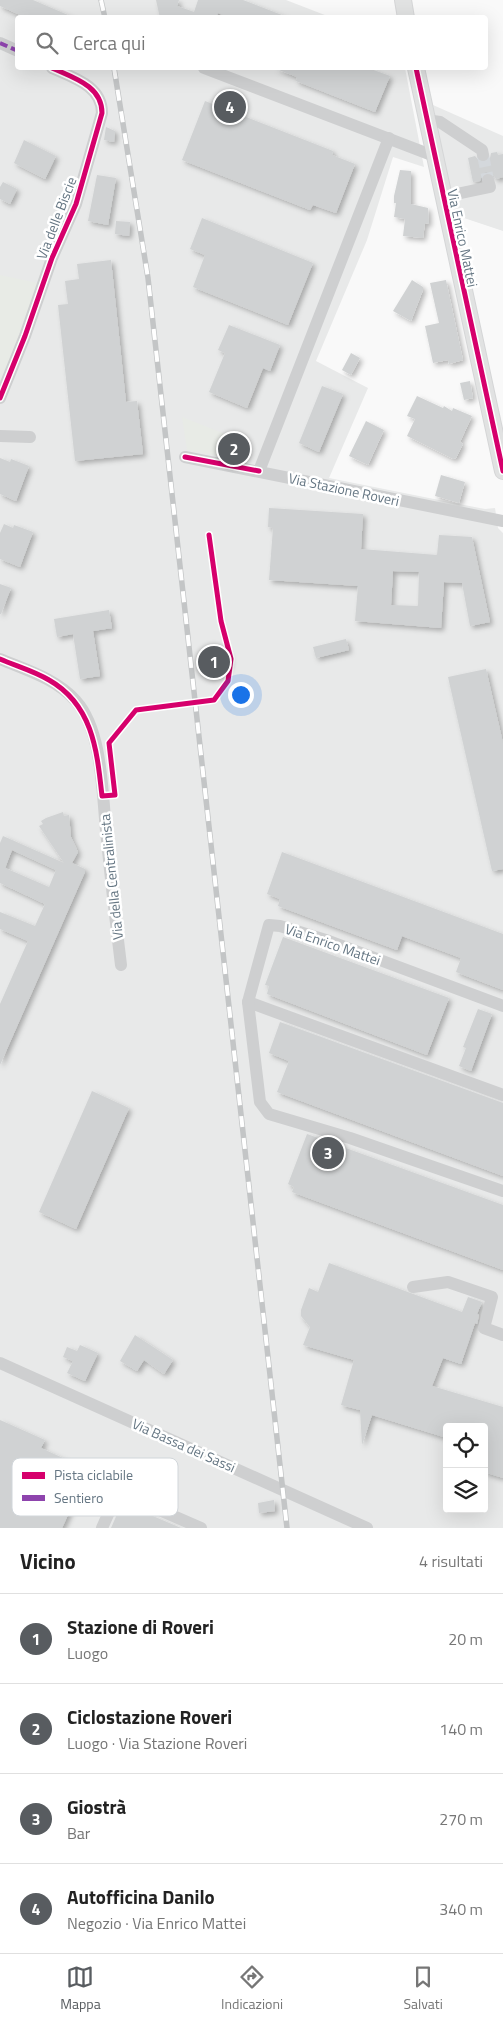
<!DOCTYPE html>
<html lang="it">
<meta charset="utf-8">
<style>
:root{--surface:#fff;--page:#f2f2f2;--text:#222;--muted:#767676;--line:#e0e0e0;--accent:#585c60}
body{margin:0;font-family:"Titillium Web",sans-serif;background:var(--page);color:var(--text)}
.controls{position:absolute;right:15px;bottom:15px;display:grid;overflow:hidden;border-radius:5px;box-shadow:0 5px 20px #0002}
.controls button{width:45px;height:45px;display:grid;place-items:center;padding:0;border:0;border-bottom:1px solid var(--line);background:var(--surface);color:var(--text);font:25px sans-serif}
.you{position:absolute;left:240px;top:694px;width:18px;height:18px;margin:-12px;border:4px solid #fff;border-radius:50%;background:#1a73e8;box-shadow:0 0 0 8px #1a73e833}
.badge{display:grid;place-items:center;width:32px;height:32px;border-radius:50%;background:var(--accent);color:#fff;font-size:16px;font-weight:700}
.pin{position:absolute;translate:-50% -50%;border:2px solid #fff;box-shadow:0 1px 5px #0006}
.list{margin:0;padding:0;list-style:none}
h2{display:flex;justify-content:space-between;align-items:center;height:65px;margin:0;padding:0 20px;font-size:21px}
h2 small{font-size:16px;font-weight:400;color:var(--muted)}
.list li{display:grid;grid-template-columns:32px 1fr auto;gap:15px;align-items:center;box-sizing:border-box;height:90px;padding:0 20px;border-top:1px solid var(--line)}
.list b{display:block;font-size:19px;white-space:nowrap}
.list p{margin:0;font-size:16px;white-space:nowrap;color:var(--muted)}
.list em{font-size:16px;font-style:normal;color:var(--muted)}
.icon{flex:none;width:28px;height:28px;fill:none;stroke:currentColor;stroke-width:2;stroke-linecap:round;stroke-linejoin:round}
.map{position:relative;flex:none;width:503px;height:1528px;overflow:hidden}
.search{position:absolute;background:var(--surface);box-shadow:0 5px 20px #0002;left:15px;right:15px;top:15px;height:55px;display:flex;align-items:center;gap:12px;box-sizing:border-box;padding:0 18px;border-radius:5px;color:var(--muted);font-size:19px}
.sheet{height:425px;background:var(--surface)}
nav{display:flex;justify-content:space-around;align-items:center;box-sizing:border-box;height:70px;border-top:1px solid var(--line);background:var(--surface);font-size:14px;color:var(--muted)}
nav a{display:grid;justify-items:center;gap:2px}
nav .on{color:var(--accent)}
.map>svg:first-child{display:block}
</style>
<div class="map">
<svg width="503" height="1528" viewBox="0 0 503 1528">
<defs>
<filter id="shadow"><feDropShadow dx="3" dy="3" stdDeviation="2.5" flood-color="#0004"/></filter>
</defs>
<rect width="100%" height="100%" fill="#f9f9f9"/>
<g fill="#e8e9e9" fill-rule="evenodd">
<path d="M0 0H286L330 17 18 18V68H405L424 167 393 157 367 240 316 361 368 388 329 478 459 504 485 509 495 508 498 528 503 533V1528H0ZM447 1427H484V1509H447Z"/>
<polygon points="433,105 503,136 503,231 455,215"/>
</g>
<g fill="#e8ebe6">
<polygon points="0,275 38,283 0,387"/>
<polygon points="182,417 243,441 242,445 227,442 225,453 240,456 239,460 187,450"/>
</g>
<g fill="#d0d2d3" fill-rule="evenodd" filter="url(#shadow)">
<polygon points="0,0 33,0 75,18 27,18 0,6"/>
<polygon points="156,0 179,0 177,6 194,12 198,0 243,0 287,17 230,18 218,13 216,18 160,18"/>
<polygon points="274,68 368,68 390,76 375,112 296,81 297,77"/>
<polygon points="205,101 333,151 332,155 355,164 336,213 313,205 310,210 182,160"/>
<polygon points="106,127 115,131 114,142 104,140"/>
<polygon points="24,140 56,156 45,179 14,163"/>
<polygon points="497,152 498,155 503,154 503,177 496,179 493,174 486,172 482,175 480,181 473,182 468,158 475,156 480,162 485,163 490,158 491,153"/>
<polygon points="400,170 411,171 411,204 428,208 429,224 425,223 423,238 403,236 405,219 394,217 396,203 394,203 394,196"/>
<polygon points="97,175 116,178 108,225 88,221"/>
<polygon points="3,182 17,189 10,204 0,199 0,187"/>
<polygon points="202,218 313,263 288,325 193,287 205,255 190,249"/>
<polygon points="116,221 130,222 129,236 115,234"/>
<polygon points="111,260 126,402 137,401 143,454 75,461 58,305 68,304 65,281 79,279 77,264"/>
<polygon points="412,280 423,287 423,290 411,321 393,311"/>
<polygon points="446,280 463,360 449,364 448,360 433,363 425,326 439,323 430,283"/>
<polygon points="229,325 280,345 270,371 263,368 247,408 209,392 225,353 218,350"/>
<polygon points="351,353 360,358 351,375 342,370"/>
<polygon points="470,381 473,398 464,400 460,383"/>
<polygon points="322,386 343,394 319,452 299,443"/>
<polygon points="417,396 443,408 444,406 452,411 453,408 472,416 460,442 463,444 456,458 453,459 407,436 415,419 407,416"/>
<polygon points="366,421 384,430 368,465 349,456"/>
<polygon points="227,442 242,445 240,456 225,453"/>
<polygon points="0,458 10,462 11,459 29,466 16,501 0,494"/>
<polygon points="441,475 465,482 459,503 435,496"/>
<path d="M269 508 363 514 361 549 437 555 439 535 472 537 490 622 470 626 462 583 444 582 441 628 355 621 358 586 269 580 273 528 268 527ZM393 571 419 572 418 606 391 605Z"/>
<polygon points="4,524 13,528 14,525 33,532 20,567 0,559 0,533"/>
<polygon points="0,584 11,588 1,614 0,614"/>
<polygon points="109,610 112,628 93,631 100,676 80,679 73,634 57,637 54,619"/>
<polygon points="346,639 349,650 316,658 313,647"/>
<polygon points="218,652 220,670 209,671 207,654"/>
<polygon points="486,669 503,743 503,869 492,871 448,677"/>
<path d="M63 812 64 816 69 815 71 837 78 852 72 863 85 869V872L0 1065V1004L28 941 0 929V912L35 926 45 904 0 883V843L3 836 64 863 39 826 43 824 41 821 46 818ZM12 850 56 870 49 887 5 868Z"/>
<polygon points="282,852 503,934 503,990 456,972 461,958 402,936 397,950 278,906 280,899 267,894"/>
<polygon points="283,937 449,998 427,1055 267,994 269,986 265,985"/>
<polygon points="478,1009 492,1014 471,1071 459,1066 466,1048 463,1047"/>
<polygon points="280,1022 503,1103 503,1176 277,1092 289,1061 269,1053"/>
<polygon points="92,1091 129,1108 76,1229 39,1212"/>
<polygon points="307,1134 503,1205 503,1270 292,1192 294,1187 288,1184"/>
<polygon points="329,1263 462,1312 468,1297 482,1302 477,1314 479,1315 477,1324 475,1323 461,1364 443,1358 432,1386 503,1407 503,1478 484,1472 484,1427 447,1427 447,1438 372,1415 362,1445 360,1410 341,1405 354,1360 303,1345 310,1327 301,1316 301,1310 309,1288 318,1292"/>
<polygon points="135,1335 173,1360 164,1374 144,1360 137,1371 120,1361"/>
<polygon points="80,1345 98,1353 85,1381 67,1373 73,1361 63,1357 67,1347 77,1351"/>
<polygon points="0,1420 45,1440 41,1448 65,1459 78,1493 62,1528 0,1528"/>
<polygon points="274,1500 275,1511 259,1513 258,1503"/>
<polygon points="122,1503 181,1528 111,1528"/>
</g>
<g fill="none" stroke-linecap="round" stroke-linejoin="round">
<polyline stroke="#d4d8dc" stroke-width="12" stroke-dasharray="12 6" stroke-linecap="butt" points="483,155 488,180"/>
<defs>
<g id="major">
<polyline points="403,0 406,18"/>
<polyline points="416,68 503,471"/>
</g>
</defs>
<use href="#major" stroke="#d5d6d7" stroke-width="18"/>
<g stroke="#cecfd0" stroke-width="12">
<polyline points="0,43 18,51"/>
<polyline points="204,68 434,156"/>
<polyline points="426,120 440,122 482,150 483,155"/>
<polyline points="442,197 490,187 488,180"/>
<path d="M0 398 25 336 52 258 76 204 102 113C102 86 74 78 52 68"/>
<polyline points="0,436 30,437"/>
<polyline points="185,457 503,521"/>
<polyline points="259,471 389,138"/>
<path d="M0 659C26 670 57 679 76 701 104 732 102 800 107 840 111 882 116 924 121 965"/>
<polyline points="248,1002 503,1095"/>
<polyline points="503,1006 329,941 280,926 269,925 248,1002 260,1102 269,1114 350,1138 503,1191"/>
<polyline points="413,1287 448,1282 492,1297 484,1328 503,1335"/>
<polyline points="0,1363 367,1528"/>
<polyline points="102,1528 118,1492 201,1528"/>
</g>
<use href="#major" stroke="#e1e2e2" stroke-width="16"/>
<defs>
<g id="rail">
<polyline points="101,0 105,18"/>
<polyline points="114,68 148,278 287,1528"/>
</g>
</defs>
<use href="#rail" stroke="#c3c5c6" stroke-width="5.5"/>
<use href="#rail" stroke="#fff" stroke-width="4" stroke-dasharray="11" stroke-linecap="butt"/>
<polyline stroke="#8e44ad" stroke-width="4" stroke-dasharray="8 4" stroke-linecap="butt" points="0,43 18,51"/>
<defs>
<g id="cycleway">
<polyline points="416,68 503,471"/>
<path d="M0 398 25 336 52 258 76 204 102 113C102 86 74 78 52 68"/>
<polyline points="185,457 259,471"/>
<path d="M0 659C16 666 34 671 49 680 93 705 97 751 102 796L115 795 109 743 136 710 214 700 228 681 231 659 221 621 209 535"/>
</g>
</defs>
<use href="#cycleway" stroke="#fff" stroke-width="8"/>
<use href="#cycleway" stroke="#d6006c" stroke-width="5"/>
</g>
<g text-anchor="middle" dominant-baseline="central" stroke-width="5" stroke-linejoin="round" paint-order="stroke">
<g font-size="14" fill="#657683" stroke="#fff">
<text transform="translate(56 218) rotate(-69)">Via delle Biscie</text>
<text transform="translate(463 238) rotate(78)">Via Enrico Mattei</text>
<text transform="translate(344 489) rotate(12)">Via Stazione Roveri</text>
<text transform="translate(111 877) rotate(-96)">Via della Centralinista</text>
<text transform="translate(333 944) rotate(19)">Via Enrico Mattei</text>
<text transform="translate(184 1445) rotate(24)">Via Bassa dei Sassi</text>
</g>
</g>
<rect x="12" y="1458" width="166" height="58" rx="8" fill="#fff" stroke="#d1d6da" stroke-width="1"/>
<rect x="22" y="1472" width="23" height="7" fill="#d6006c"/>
<rect x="22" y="1495" width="23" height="6" fill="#8e44ad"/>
<g font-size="14" fill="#657683">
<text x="54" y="1480">Pista ciclabile</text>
<text x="54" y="1503">Sentiero</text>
</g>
</svg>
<div class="controls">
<button><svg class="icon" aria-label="locate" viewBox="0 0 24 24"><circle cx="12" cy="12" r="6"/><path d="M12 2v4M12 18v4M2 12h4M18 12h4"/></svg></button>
<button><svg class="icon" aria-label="layers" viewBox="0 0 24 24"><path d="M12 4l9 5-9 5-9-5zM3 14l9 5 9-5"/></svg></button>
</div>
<div class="you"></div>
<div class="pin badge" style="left:214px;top:662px">1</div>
<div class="pin badge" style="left:234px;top:449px">2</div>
<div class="pin badge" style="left:328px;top:1153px">3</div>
<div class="pin badge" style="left:230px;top:107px">4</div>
<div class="search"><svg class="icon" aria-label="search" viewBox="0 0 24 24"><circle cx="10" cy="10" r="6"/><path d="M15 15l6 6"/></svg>Cerca qui</div>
</div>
<section class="sheet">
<h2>Vicino<small>4 risultati</small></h2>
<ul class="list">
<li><span class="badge">1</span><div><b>Stazione di Roveri</b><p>Luogo</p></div><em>20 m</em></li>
<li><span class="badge">2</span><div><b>Ciclostazione Roveri</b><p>Luogo · Via Stazione Roveri</p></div><em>140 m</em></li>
<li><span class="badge">3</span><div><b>Giostrà</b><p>Bar</p></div><em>270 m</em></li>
<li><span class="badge">4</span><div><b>Autofficina Danilo</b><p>Negozio · Via Enrico Mattei</p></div><em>340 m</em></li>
</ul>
</section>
<nav>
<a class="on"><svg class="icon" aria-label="map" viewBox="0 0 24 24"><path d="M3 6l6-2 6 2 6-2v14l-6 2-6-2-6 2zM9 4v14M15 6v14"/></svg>Mappa</a>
<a><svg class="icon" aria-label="directions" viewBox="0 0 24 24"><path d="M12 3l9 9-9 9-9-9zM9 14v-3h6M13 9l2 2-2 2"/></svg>Indicazioni</a>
<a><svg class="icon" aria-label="saved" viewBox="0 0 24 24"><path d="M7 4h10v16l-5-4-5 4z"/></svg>Salvati</a>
</nav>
